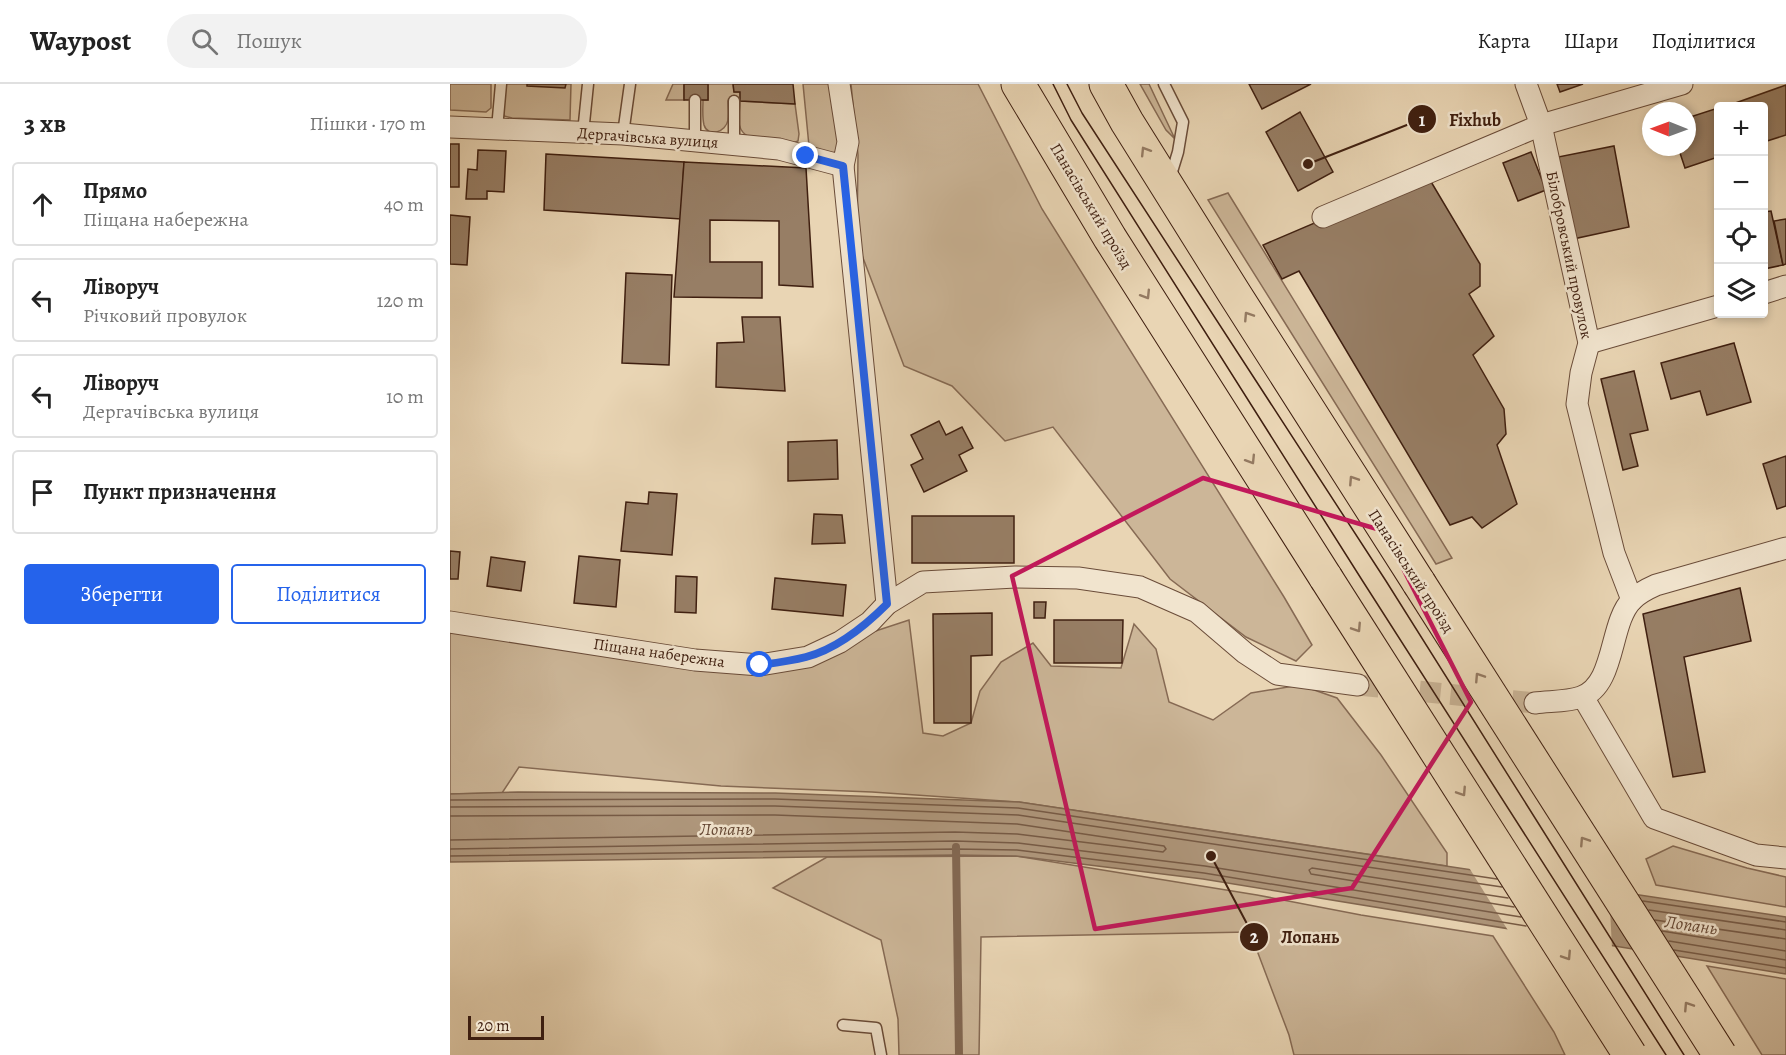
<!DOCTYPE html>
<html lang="uk">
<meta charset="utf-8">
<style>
:root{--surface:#fff;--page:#f2f2f2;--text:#222;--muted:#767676;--line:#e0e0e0;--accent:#2563eb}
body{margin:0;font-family:Alegreya,serif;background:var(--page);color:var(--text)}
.controls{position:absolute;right:18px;top:18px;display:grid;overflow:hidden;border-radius:6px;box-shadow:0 3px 9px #0003}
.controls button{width:54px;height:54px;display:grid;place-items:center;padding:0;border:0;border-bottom:2px solid var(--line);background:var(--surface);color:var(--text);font:30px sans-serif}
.compass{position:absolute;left:1192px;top:18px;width:54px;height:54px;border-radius:50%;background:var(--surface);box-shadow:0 3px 9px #0003;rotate:271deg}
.scale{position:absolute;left:18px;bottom:15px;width:76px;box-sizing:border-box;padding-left:6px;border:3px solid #3f1f10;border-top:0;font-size:16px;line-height:21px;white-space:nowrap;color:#3f1f10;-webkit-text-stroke:4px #f1e4ce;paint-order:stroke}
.stop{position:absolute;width:18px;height:18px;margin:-14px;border:4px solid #2563eb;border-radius:50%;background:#fff}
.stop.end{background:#2563eb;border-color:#fff;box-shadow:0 2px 6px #0008}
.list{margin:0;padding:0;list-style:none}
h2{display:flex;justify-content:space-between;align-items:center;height:78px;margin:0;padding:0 24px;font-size:26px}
h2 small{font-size:20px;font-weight:400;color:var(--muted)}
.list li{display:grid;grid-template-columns:39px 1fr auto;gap:18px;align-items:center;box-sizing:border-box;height:84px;margin:0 12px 12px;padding:0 12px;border:2px solid var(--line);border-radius:6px}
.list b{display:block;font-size:22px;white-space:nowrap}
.list p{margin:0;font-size:20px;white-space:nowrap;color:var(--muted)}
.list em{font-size:20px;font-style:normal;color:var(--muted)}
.actions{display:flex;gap:12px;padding:18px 24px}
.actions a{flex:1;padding:14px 0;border:2px solid var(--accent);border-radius:6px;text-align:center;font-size:21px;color:var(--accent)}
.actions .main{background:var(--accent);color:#fff}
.icon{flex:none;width:33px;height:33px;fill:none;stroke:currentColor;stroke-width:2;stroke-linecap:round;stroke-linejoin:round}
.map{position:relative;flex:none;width:1336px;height:971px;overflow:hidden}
header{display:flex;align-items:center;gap:36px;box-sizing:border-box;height:84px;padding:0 30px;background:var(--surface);border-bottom:2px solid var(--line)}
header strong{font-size:28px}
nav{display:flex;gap:33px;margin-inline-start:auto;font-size:21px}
.search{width:420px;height:54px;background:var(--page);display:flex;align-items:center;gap:15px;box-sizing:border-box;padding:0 21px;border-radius:33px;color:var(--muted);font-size:22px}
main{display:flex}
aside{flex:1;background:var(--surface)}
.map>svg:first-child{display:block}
</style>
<header>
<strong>Waypost</strong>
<div class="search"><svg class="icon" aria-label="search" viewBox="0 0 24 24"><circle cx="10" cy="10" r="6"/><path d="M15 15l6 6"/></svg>Пошук</div>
<nav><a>Карта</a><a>Шари</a><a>Поділитися</a></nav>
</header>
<main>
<aside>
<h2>3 хв<small>Пішки · 170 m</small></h2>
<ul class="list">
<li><svg class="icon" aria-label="ahead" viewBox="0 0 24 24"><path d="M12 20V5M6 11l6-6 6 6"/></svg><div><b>Прямо</b><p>Піщана набережна</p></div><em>40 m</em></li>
<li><svg class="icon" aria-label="left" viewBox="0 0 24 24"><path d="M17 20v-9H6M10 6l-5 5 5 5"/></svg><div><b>Ліворуч</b><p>Річковий провулок</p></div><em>120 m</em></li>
<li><svg class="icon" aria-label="left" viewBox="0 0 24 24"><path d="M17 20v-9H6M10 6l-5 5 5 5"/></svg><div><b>Ліворуч</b><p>Дергачівська вулиця</p></div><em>10 m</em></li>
<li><svg class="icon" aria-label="arrive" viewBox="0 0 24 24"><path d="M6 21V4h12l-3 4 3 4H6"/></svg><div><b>Пункт призначення</b></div></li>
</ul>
<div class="actions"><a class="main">Зберегти</a><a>Поділитися</a></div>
</aside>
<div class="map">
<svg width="1336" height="971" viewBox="0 0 1336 971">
<rect width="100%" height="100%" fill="#e9d5b4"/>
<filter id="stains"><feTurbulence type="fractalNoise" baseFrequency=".00333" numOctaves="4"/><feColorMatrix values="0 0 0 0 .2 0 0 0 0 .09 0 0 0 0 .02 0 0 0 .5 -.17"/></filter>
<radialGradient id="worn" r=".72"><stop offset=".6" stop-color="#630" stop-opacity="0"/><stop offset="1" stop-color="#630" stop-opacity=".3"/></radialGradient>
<g fill="#ccb698" stroke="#866a54" stroke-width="1.5">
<polygon points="0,0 41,0 41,24 36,28 0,26"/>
<polygon points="55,0 121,0 120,36 62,34 54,32 53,23"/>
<polygon points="223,0 234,0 234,16 216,16"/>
<path d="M258 0H283L284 8H290L291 17 345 20 349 50 348 57 343 59 299 53C284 45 290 31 290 17H278C278 23 279 30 278 36 276 48 258 54 254 41 252 33 253 24 253 16H258Z"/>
<polygon points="353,0 381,0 390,51 386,67 382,70 359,62"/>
<polygon points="401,0 528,0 592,125 834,513 862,561 846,577 796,553 720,495 603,343 555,357 502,302 454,282 407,158 408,71"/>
<polygon points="690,0 699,0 725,55 716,46"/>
<polygon points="778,109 1002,474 986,480 758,116"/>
<polygon points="459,536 473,649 493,652 521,639 530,607 551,578 583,559 601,582 671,584 684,540 706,565 719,618 763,636 801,609 850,601 887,614 931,671 997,769 997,782 569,718 422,708 271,702 69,683 52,709 0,710 0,537 295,580 383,561"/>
<polygon points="1223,762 1297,784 1336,793 1336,823 1206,801 1196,775"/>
<polygon points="566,772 807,811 911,831 1043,852 1104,948 1115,971 844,971 839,951 800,848 531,853 529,971 449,971 448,935 431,856 323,804 377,773"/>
<polygon points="1257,882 1336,895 1336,971 1312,971"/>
</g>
<polygon fill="#af977c" stroke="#826751" stroke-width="1.5" points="68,708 325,709 569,718 1336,833 1336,890 753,795 566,772 505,771 0,778 0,710"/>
<polygon fill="#e9d5b4" points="1018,782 1159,803 1162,865 1059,848"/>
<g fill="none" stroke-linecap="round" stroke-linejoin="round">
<g stroke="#775b46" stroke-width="1.5">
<polyline points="0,716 325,715 568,724 1047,795"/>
<polyline points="0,723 325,722 568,731 1052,803"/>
<polyline points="0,732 325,731 567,740 714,762 716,765 713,768 567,750 505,748 0,756"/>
<polyline points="0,765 505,757 568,759 755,782 1071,833"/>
<polyline points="0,772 505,765 567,766 754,789 1076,842"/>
<polyline points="1058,814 862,784 859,786 861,790 1064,823"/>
<polyline points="1193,817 1336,838"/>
<polyline points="1199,826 1336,846"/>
<polyline points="1205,836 1336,855"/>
<polyline points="1212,847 1336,867"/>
<polyline points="1219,857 1336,876"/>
<polyline points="1224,866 1336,884"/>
</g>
<polyline stroke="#826751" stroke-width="8" points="506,763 509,971"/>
</g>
<g fill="#977e65" stroke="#3f1f10" stroke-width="1.5">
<polygon points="77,0 116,0 115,4 77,2"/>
<rect x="234" y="0" width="24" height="16"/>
<polygon points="283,0 343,0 345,20 290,17 290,8 284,8"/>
<polygon points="799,0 861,0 812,25"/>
<polygon points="1107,0 1133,0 1110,8"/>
<polygon points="1336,1 1336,51 1314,58 1314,22 1277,22"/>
<polygon points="1268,24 1268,73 1235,84 1228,63 1237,63 1237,34"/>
<polygon points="850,28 883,88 848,107 816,48"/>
<rect x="0" y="60" width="9" height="43"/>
<polygon points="1164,62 1179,143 1123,155 1108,73"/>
<polygon points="28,66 56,67 54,108 37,107 37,115 16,115 18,85 27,86"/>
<polygon points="1081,68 1096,106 1068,117 1053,79"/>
<polygon points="96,70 234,78 231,135 94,126"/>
<polygon points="234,78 356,84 363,203 329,201 329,137 260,136 260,178 312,178 312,214 224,213"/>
<polygon points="977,91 1030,180 1030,202 1019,210 1044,252 1023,271 1054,325 1056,350 1047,361 1067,420 1032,444 1022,433 1000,441 849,187 832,195 813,161"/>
<polygon points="1321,127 1333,181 1314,185 1314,128"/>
<polygon points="0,131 20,133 17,181 0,180"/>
<polygon points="1336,135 1336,180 1333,181 1324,137"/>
<polygon points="176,189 222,191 219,281 172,279"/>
<polygon points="292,233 330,233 335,307 266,303 267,259 294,258"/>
<polygon points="1284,259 1301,318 1257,331 1250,307 1221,315 1211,279"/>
<polygon points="1184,287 1198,346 1180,350 1188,382 1173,386 1151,295"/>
<polygon points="489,337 496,351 512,343 523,364 509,371 517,387 474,408 461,381 473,375 461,351"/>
<polygon points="387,356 388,395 338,397 338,358"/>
<polygon points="1336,372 1336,422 1327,425 1313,380"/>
<polygon points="199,408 227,410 222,471 171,467 176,418 198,420"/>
<polygon points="364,430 392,431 395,459 362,460"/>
<rect x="462" y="432" width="102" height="47"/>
<polygon points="0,467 10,468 8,495 0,495"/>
<polygon points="129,472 170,476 166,523 124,519"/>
<polygon points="41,473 75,478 71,507 37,502"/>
<polygon points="226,492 247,493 246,529 225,528"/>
<polygon points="325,494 396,501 393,532 322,525"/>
<polygon points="1290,504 1301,557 1234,573 1255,688 1223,693 1193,530"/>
<polygon points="584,518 596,518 595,534 584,534"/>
<polygon points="542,529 542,571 521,572 521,639 484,639 483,530"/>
<polygon points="604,536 673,536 672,579 604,579"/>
</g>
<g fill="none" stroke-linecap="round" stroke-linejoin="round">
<polyline stroke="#c7b193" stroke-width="21" stroke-dasharray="21 10" stroke-linecap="butt" points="908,601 1085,619"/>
<defs>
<g id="service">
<polyline points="714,0 733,38 728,68 720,94"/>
<polyline points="245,16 245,57"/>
<polyline points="47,45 51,0"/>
<polyline points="133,49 138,0"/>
<polyline points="173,50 180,0"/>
<polyline points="284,61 284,17"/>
<polyline points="393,941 426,944 431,971"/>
</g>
<g id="minor">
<polyline points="389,0 398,58 393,82 437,520"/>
<polyline points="1076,0 1091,41 1139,259 1131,289 1127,320 1164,469 1182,516"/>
<polyline points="0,43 173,50 329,65 393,82"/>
<polyline points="873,133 1091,41 1232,0"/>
<polyline points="1314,209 1336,202"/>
<polyline points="1139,259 1268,222"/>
<polyline points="0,538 245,576 310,581 358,573 390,558 420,538 437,520 473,498 565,493 628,494 690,503 747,528 795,569 827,590 908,601"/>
<polyline points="1133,613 1204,734 1306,771 1336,774"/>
<path d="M1085 619C1099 617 1117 618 1131 613 1166 601 1159 539 1182 516 1189 509 1197 505 1206 501L1336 464"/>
</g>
<g id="primary">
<polyline points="568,0 660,154 876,494"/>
<polyline points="656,0 677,38 784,209 969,499"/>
</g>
</defs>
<use href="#service" stroke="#6a4c39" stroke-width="13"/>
<use href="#minor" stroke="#6a4c39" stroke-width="23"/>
<use href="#primary" stroke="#3f1f10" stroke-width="35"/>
<use href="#service" stroke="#f1e4ce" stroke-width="10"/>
<use href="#minor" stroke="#f1e4ce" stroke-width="21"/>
<use href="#primary" stroke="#e9d5b4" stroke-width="33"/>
<g stroke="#3f1f10" stroke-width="1.5">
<polyline points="603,0 621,36 912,496 1216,971"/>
<polyline points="617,0 632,29 936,497 1234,971"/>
</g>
<defs>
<g id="primary-bridge">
<polyline points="876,494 1180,971"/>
<polyline points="969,499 1270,971"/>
</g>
</defs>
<use href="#primary-bridge" stroke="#3f1f10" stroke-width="35" stroke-linecap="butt"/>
<use href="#primary-bridge" stroke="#e9d5b4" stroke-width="33"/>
</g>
<defs><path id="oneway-chevron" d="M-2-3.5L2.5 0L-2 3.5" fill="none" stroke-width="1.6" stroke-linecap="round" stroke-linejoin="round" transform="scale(1.5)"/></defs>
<g stroke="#947a62">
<use href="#oneway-chevron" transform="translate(695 67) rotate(-122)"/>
<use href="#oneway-chevron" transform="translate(696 211) rotate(58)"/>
<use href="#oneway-chevron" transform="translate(798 232) rotate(-123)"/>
<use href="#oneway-chevron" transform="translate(801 376) rotate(58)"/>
<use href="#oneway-chevron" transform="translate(903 396) rotate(-123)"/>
<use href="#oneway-chevron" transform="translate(907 544) rotate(57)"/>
<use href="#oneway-chevron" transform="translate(1029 593) rotate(-123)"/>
<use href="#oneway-chevron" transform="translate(1012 708) rotate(57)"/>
<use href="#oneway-chevron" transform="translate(1134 757) rotate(-123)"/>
<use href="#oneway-chevron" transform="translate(1117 872) rotate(57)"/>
<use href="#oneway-chevron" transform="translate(1238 922) rotate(-123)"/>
</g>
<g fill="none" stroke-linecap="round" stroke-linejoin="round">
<path stroke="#2563eb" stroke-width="8" d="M310 581C325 579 341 577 356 573 387 565 415 542 437 520L393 82 356 72"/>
</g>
<path fill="none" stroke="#c2185b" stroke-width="4.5" stroke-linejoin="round" d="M753 394 934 447 1021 618 902 804 645 845 562 492Z"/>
<g text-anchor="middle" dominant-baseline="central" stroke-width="5" stroke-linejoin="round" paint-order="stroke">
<g font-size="16" fill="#3f1f10" stroke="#f1e4ce">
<text transform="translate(198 54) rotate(4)">Дергачівська вулиця</text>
<text transform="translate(641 122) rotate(59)">Панасівський проїзд</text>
<text transform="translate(1119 171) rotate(78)">Білобровський провулок</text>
<text transform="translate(961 487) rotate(57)">Панасівський проїзд</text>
<text transform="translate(209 569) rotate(8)">Піщана набережна</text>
</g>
<g font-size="18" font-style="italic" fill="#664936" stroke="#f1e4ce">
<text x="276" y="745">Лопань</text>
<text transform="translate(1241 841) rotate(8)">Лопань</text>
</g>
</g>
<path fill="none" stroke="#3f1f10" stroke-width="2" d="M858 80L972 35M761 772L804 853"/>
<g fill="#3f1f10" stroke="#f1e4ce" stroke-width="2">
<circle cx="858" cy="80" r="6"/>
<circle cx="761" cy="772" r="6"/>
<circle cx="972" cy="35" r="15"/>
<circle cx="804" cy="853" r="15"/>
</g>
<g font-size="18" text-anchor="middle" font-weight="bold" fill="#fff">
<text x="972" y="42">1</text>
<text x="804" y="859">2</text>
</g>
<g font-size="18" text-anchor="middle" font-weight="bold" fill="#3f1f10" stroke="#f1e4ce" stroke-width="5" stroke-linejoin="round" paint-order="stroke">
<text x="1025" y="42">Fixhub</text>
<text x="860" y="859">Лопань</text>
</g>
<rect width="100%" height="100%" filter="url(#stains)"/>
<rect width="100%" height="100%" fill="url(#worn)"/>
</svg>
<div class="controls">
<button>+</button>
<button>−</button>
<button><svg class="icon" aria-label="locate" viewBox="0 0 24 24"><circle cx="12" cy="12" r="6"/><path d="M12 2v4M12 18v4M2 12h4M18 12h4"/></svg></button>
<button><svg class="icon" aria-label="layers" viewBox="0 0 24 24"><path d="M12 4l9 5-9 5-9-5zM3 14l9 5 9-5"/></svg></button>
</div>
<svg class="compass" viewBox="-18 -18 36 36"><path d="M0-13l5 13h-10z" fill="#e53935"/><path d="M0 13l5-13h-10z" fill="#767676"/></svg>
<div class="scale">20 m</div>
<div class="stop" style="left:310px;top:581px"></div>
<div class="stop end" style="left:356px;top:72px"></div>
</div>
</main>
